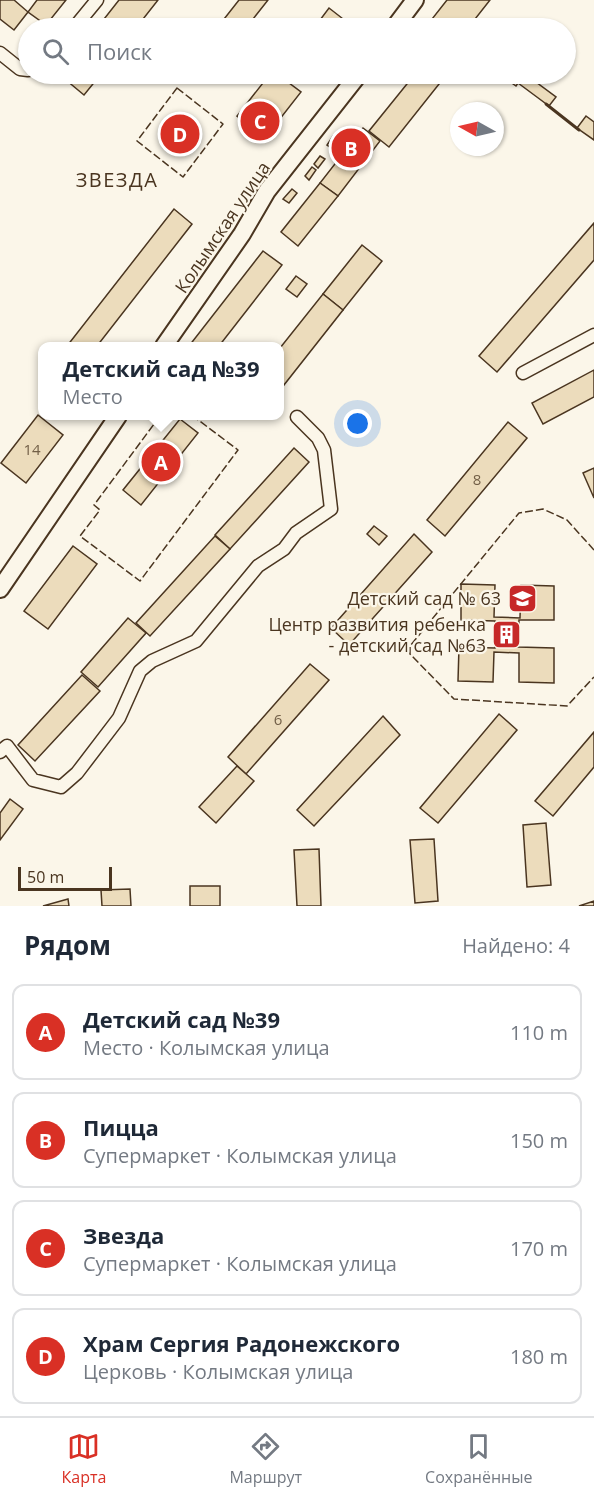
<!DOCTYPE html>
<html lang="ru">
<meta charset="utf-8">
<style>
:root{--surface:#fff;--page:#f6f6f7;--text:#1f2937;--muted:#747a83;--line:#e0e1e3;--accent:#d93025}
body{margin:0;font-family:"Open Sans",sans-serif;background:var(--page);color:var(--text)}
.compass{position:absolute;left:450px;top:102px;width:54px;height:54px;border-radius:50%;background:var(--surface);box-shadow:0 2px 4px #0004;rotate:278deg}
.scale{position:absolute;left:18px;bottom:15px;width:94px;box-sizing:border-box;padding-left:6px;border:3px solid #4a3520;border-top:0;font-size:16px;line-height:21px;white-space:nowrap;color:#4a3520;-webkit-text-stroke:4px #fbf6e9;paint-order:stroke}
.you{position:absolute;left:358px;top:424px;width:21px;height:21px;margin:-15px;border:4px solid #fff;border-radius:50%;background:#1a73e8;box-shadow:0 0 0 9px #1a73e833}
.badge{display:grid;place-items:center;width:39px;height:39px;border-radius:50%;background:var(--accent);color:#fff;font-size:20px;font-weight:700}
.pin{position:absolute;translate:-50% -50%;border:3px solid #fff;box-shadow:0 2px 6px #0006}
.popup{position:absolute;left:38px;top:342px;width:246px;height:78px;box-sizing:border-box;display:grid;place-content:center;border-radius:12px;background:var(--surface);filter:drop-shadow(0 2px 4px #0005);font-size:20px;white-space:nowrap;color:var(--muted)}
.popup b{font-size:22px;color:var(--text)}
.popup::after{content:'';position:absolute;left:50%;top:100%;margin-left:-12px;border:12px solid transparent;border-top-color:var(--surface)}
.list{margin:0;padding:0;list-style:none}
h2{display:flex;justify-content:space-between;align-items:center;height:78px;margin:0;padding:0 24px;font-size:26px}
h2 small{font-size:20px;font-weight:400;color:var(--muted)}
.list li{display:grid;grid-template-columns:39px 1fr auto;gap:18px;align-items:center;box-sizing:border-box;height:96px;margin:0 12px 12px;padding:0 12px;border:2px solid var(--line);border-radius:12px}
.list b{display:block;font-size:22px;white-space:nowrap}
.list p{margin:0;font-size:20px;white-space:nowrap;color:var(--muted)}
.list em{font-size:20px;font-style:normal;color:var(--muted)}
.icon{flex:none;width:33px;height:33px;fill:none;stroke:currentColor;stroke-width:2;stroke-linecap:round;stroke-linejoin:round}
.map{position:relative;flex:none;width:594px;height:906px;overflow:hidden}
.search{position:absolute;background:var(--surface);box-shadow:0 2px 4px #0004;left:18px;right:18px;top:18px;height:66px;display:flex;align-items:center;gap:15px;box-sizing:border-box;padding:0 21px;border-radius:33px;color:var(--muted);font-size:22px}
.sheet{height:510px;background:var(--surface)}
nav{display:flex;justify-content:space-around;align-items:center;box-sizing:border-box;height:84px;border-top:2px solid var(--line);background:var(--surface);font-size:16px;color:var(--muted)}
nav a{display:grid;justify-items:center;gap:3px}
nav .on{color:var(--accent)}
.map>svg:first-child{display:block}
</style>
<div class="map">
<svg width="594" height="906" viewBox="0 0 594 906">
<rect width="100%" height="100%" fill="#fbf6e9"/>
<g fill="#ecdcbc" stroke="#4a3520" stroke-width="1.5">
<polygon points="0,0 14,0 28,12 14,30 0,19"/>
<polygon points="37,0 66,0 46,25 28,12"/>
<polygon points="119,0 158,0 136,28 97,28"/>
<polygon points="239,0 268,0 246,28 217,28"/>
<polygon points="447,0 490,0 468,28 444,28 432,19"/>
<polygon points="329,8 347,22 342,28 314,28"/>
<polygon points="61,74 101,74 84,95 60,75"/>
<polygon points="270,74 277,74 301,92 265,138 237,116"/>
<polygon points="415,74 447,74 389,147 369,131"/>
<polygon points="499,74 525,74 556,97 549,106 518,83 516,86"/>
<polygon points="586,116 594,122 594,140 577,128"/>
<polygon points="168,117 199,141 192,150 161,127"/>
<polygon points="363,128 380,141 338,196 320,183"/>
<polygon points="333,136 338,139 331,148 327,145"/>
<polygon points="320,156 325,159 318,168 314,164"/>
<polygon points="312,167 316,170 309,180 305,176"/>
<polygon points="320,183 338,196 298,246 281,232"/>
<polygon points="292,189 297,193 289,203 283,199"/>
<polygon points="174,209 192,224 97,346 67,346"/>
<polygon points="594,223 594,260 497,372 479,356"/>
<polygon points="362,245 382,261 343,310 323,294"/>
<polygon points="263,251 282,265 219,346 189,346"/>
<polygon points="296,276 307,284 297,297 286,289"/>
<polygon points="323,294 343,310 280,390 280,348"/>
<polygon points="594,370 594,397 543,424 532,403"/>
<polygon points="38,415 63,435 26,483 1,463"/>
<polygon points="180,419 198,433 141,505 123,490"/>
<polygon points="508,422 527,438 445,536 427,520"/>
<polygon points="294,448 309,462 230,549 215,535"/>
<polygon points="594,468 594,498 583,473"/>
<polygon points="374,526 387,536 379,545 367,534"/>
<polygon points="414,534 432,552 349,645 331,628"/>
<polygon points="215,536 230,549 150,636 136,623"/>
<polygon points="73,546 97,564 48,629 24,611"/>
<polygon points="461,584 495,585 494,617 520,618 521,585 554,586 554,620 519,620 518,647 554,648 554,683 519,682 519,653 494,652 493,682 458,681 459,647 495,648 495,621 461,620"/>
<polygon points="128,618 146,633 98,687 81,672"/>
<polygon points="310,664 329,680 246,774 228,757"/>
<polygon points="82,675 100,691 35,761 18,745"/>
<polygon points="499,714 517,730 438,823 420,808"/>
<polygon points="383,716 400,735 314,826 297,810"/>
<polygon points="594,732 594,767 553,816 535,801"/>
<polygon points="237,766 254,781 216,823 199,807"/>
<polygon points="10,799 23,809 0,840 0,813"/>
<polygon points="546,823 551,885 527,887 523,825"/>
<polygon points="434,839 438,901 415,903 410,840"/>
<polygon points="319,849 321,906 297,906 294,850"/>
<rect x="190" y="886" width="30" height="20"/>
<polygon points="130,889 131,906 102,906 101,890"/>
<polygon points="68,899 69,906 43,906"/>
<polygon points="594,901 594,906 579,906"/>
</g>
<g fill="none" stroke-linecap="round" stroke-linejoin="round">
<defs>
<g id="street">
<polyline points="74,28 97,0"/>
<polyline points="0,53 20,69 28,70"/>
<polyline points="523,373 594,335"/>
<polyline points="0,752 7,746 33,780 61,787 77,773 119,718 140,671 152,661 196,641 258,566 284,549 296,533 331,509 324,450 318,438 297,417"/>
</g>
<g id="secondary">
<polyline points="394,28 415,0"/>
<polyline points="164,346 242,234 267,191 359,74"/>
<polyline points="0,589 118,416"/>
</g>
</defs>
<use href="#street" stroke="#4a3520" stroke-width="15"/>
<use href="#secondary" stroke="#4a3520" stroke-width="20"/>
<use href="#street" stroke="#fbf6e9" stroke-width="12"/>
<use href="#secondary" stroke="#fbf6e9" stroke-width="16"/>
<g stroke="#4a3520" stroke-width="1.5" stroke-dasharray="8 3" stroke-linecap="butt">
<polygon points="177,88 223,124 183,177 137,141"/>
<polyline points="160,416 94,505 100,510 80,536 140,581 238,450 193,416"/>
<polyline points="594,550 567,520 543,509 519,513 410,646 410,654 454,699 567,706 594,677"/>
</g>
<polyline stroke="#4a3520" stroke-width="3" points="546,104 579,130"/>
</g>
<defs>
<symbol id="school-square" viewBox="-11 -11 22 22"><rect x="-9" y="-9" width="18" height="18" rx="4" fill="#c62828" stroke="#fbf6e9"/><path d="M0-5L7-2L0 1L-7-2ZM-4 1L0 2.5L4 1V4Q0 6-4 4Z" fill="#fff"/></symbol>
<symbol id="building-square" viewBox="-11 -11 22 22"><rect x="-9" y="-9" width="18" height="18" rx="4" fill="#c62828" stroke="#fbf6e9"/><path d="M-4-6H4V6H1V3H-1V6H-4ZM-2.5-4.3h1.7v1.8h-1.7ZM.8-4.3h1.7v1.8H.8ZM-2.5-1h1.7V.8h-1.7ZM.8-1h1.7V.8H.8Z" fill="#fff"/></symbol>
</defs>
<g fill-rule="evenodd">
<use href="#school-square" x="506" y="582" width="33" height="33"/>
<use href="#building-square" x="490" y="618" width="33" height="33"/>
</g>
<g text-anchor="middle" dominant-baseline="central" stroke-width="4.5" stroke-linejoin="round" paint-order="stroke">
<g font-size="15" fill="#725f47">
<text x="32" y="449">14</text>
<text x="477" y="479">8</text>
<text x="278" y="719">6</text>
</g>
<g font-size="18" fill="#4a3520" stroke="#fbf6e9">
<text transform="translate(222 227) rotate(-56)">Колымская улица</text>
</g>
<g font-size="18" fill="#4a3520" stroke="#fbf6e9" text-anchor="end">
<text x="501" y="598">Детский сад № 63</text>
<text x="486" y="624">Центр развития ребенка<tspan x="486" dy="21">- детский сад №63</tspan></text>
</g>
<g font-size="20" letter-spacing="1.5" fill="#4a3520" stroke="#fbf6e9">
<text x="117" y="179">ЗВЕЗДА</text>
</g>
</g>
</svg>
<svg class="compass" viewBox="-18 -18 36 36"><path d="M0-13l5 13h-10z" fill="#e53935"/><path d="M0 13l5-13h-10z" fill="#747a83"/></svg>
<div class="scale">50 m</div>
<div class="you"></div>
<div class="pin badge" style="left:161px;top:462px">A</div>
<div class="popup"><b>Детский сад №39</b>Место</div>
<div class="pin badge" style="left:351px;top:148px">B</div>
<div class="pin badge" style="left:260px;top:121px">C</div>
<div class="pin badge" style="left:180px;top:134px">D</div>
<div class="search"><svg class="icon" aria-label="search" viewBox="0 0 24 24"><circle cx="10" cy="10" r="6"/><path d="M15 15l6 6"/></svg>Поиск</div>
</div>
<section class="sheet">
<h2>Рядом<small>Найдено: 4</small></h2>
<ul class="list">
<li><span class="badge">A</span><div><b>Детский сад №39</b><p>Место · Колымская улица</p></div><em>110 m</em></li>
<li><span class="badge">B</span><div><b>Пицца</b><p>Супермаркет · Колымская улица</p></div><em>150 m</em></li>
<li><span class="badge">C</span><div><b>Звезда</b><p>Супермаркет · Колымская улица</p></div><em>170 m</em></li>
<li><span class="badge">D</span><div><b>Храм Сергия Радонежского</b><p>Церковь · Колымская улица</p></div><em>180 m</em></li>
</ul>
</section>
<nav>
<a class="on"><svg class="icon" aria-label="map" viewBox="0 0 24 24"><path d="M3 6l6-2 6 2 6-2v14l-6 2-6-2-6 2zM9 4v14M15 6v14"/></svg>Карта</a>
<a><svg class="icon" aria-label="directions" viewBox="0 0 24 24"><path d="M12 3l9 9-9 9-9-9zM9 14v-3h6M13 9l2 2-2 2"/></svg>Маршрут</a>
<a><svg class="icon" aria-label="saved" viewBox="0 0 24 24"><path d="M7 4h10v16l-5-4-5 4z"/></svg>Сохранённые</a>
</nav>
